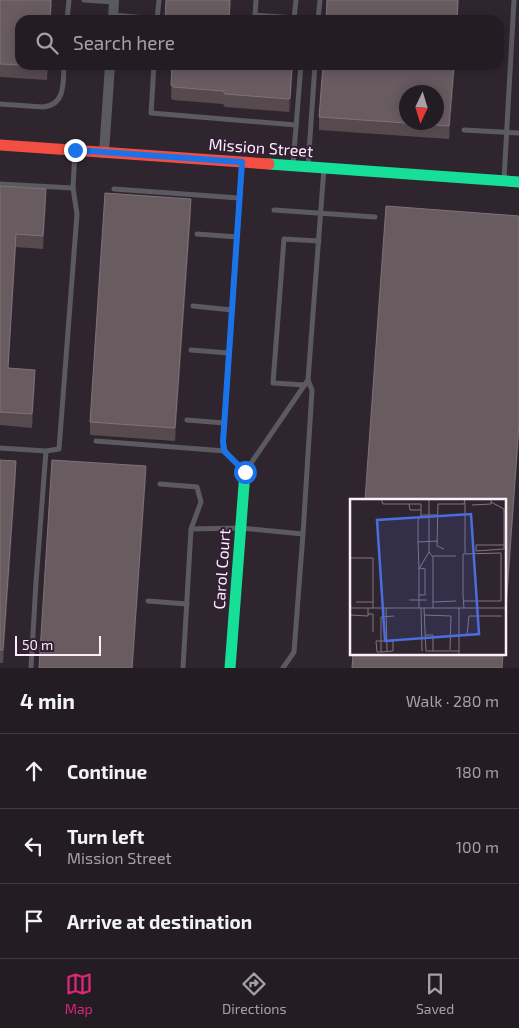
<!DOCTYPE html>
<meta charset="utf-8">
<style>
:root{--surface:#231c23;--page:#2b252b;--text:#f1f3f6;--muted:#a3a1a6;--line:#403a41;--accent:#db2777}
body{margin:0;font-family:"Exo 2",sans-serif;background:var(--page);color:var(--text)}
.compass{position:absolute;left:399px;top:85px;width:45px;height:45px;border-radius:50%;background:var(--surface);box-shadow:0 2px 12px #0003;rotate:184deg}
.scale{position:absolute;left:15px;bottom:12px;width:86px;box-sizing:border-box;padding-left:5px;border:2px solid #fceefb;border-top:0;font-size:14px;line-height:18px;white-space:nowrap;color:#fceefb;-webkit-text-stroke:4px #342034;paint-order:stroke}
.stop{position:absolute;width:15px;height:15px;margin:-11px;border:4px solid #1a73e8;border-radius:50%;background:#fff}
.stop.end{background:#1a73e8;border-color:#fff;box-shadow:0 1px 5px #0008}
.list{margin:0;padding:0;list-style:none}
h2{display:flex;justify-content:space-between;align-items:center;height:65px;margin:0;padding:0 20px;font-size:21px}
h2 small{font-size:16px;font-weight:400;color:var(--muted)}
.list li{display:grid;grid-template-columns:32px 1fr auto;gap:15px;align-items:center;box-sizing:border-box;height:75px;padding:0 20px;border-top:1px solid var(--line)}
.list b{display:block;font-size:19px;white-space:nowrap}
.list p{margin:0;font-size:16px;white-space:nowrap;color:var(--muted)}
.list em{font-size:16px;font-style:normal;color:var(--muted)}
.icon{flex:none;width:28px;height:28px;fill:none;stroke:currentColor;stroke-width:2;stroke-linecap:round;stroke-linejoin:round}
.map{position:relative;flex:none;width:519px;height:668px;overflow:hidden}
.search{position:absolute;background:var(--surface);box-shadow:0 2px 12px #0003;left:15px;right:15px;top:15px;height:55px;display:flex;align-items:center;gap:12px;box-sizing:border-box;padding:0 18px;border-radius:15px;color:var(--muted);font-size:19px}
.sheet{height:290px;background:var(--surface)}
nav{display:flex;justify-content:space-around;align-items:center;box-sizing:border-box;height:70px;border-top:1px solid var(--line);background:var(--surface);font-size:14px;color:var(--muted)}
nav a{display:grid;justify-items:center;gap:2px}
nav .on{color:var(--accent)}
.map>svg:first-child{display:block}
</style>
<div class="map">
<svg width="519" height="668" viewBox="0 0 519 668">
<rect width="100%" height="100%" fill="#2f252f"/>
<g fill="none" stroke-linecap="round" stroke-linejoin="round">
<g stroke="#5a5a60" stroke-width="5">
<polyline points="84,0 114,2"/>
<polyline points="256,0 255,15 294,18"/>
<polyline points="296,0 294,18 304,20"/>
<polyline points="113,15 158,19"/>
<polyline points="67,20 69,0"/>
<polyline points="157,20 159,0"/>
<polyline points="318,20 320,0"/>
<polyline points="154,65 151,113 296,125"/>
<path d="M0 104 43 107C66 105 63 82 64 65"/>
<polyline points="464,130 519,133"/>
<polyline points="242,163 223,442 225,451 245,472 308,380 324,168"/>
<polyline points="293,164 301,65"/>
<polyline points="308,166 315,65"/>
<polyline points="504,180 514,0"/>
<polyline points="0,184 73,188"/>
<polyline points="114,189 239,198"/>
<polyline points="274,210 375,217"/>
<polyline points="197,234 237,237"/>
<polyline points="193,306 232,310"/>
<polyline points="191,350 229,353"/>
<polyline points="305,385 273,383 284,239 319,241"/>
<polyline points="187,420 224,423"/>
<polyline points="96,441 225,451"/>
<polyline points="0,448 46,451 59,449 77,214 73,188 75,151"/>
<polyline points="160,484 197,487 201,502 191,529 183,668"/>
<polyline points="191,529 241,528 303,534 312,390 308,380"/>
<polyline points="148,601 187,604"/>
<polyline points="31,668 36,582 46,451"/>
<polyline points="283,668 294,652 303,534"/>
</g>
<g stroke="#5a5a60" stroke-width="10">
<polyline points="113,20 114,0"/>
<polyline points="104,153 110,65"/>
</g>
<g stroke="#16e098" stroke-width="11">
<polyline points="269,164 519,182"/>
<polyline points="230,668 245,472"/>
</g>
<polyline stroke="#f24e42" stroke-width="11" points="0,145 269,164"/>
</g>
<g fill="#564a4f">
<polygon points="0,0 52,0 47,80 0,77"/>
<polygon points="172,65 293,65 290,111 289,112 225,107 223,104 173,100 171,98"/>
<polygon points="323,65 455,65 449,139 319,130 319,117"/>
<polygon points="0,186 46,202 43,249 16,247 8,368 35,383 32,428 0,425"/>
<polygon points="191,212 175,441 90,435 90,422"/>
<polygon points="0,460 16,475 3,663 0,663"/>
</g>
<g fill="#3f343a">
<polygon points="51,0 52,0 51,20 50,20"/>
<polygon points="230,0 231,0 230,20 229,20"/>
<polygon points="458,0 459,0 458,20 457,20"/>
<polygon points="292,65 293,65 290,111 289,112 289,99"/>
<polygon points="454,65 455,65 449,139 449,126"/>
<polygon points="46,189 46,202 43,249 43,236"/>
<polygon points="191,199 191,212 175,441 175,428"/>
<polygon points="16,234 16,247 8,381 8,368"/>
<polygon points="35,370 35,383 32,428 32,414"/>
<polygon points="519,424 519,437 505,634 505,621"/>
<polygon points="16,461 16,475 3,663 3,650"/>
<polygon points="146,466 146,479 133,668 132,668"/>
</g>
<g fill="#685c61" stroke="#7f737a" fill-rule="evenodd">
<polygon points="0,0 51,0 50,20 20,20 20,65 0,64"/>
<polygon points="166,0 230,0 229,20 165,20"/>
<polygon points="327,0 458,0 457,20 326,20"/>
<polygon points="22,65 47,65 47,67"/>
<polygon points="172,65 292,65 290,98 289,99 225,94 223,91 173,87 171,85"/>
<path d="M323 65H454L449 126 319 117ZM406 92H436V122H406Z"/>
<polygon points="0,186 46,189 43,236 16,234 8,368 35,370 32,414 0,412"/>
<polygon points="105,193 191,199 175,428 90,422"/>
<polygon points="386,206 519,216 519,424 505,621 505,500 365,500"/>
<polygon points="0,460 16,461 3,650 0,650"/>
<polygon points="52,460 146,466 132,668 39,668"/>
<polygon points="353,654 503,654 502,668 352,668"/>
</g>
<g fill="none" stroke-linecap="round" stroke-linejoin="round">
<polyline stroke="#1a73e8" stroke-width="6" points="75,150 242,162 223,442 224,451 245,472"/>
</g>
<g text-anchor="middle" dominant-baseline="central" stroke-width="4" stroke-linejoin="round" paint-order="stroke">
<g font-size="16" fill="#fceefb" stroke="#342034">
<text transform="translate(261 147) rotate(4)">Mission Street</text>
<text transform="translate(221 569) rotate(-86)">Carol Court</text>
</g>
</g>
<g transform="translate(350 499)">
<rect width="156" height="156" fill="#2f252f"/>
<path fill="none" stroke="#817581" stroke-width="1" d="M31 0 33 5H71V16H87M141 3 154 10V50L126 52V46H154M115 4V54M59 5 60 11H71M122 6 141 5V0M68 43V21L71 16M94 50 87 47 88 5H114L115 0M79 53 83 58V109M79 53V0M83 57H106M0 59H23V103M69 70 68 43 88 42M69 96H75V70L69 69M59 101H77M114 102H151V54L113 55V97L114 109M6 103H23V109M83 103 106 102M0 109H157M36 109 37 152M69 109V70L79 53M71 109 72 152M74 109 76 152H109M109 109V156M18 115H23V133M0 116 18 117V109M74 116 101 117 100 151M76 136H83V152M109 136H117L119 117H152M31 153V142H26L27 153H31L43 152V142H31V118L44 117"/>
<path fill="#4a6edf" fill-opacity="0.15" stroke="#4a6edf" stroke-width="2.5" d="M121 15 129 135 35 142 27 21Z"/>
<rect width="156" height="156" fill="none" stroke="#fceefb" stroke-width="2.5"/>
</g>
</svg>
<svg class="compass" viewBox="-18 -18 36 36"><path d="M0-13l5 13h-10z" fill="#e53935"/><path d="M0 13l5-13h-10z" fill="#a3a1a6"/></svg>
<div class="scale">50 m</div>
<div class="stop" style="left:245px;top:472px"></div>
<div class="stop end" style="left:75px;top:150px"></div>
<div class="search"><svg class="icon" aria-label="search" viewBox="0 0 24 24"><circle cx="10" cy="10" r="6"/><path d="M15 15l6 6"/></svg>Search here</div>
</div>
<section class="sheet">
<h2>4 min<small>Walk · 280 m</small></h2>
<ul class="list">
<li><svg class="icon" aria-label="ahead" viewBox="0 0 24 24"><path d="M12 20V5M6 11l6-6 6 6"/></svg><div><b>Continue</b></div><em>180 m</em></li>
<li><svg class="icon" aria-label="left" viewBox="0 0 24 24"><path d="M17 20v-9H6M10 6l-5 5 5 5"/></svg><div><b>Turn left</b><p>Mission Street</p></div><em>100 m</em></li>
<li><svg class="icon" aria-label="arrive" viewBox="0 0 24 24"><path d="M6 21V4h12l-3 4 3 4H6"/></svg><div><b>Arrive at destination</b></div></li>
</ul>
</section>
<nav>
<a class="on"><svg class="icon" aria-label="map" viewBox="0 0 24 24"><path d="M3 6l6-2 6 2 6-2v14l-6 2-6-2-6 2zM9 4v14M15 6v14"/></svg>Map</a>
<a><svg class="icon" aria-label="directions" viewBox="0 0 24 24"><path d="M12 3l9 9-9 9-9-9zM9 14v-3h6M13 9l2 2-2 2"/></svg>Directions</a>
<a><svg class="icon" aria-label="saved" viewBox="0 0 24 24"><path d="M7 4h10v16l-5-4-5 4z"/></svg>Saved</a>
</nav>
